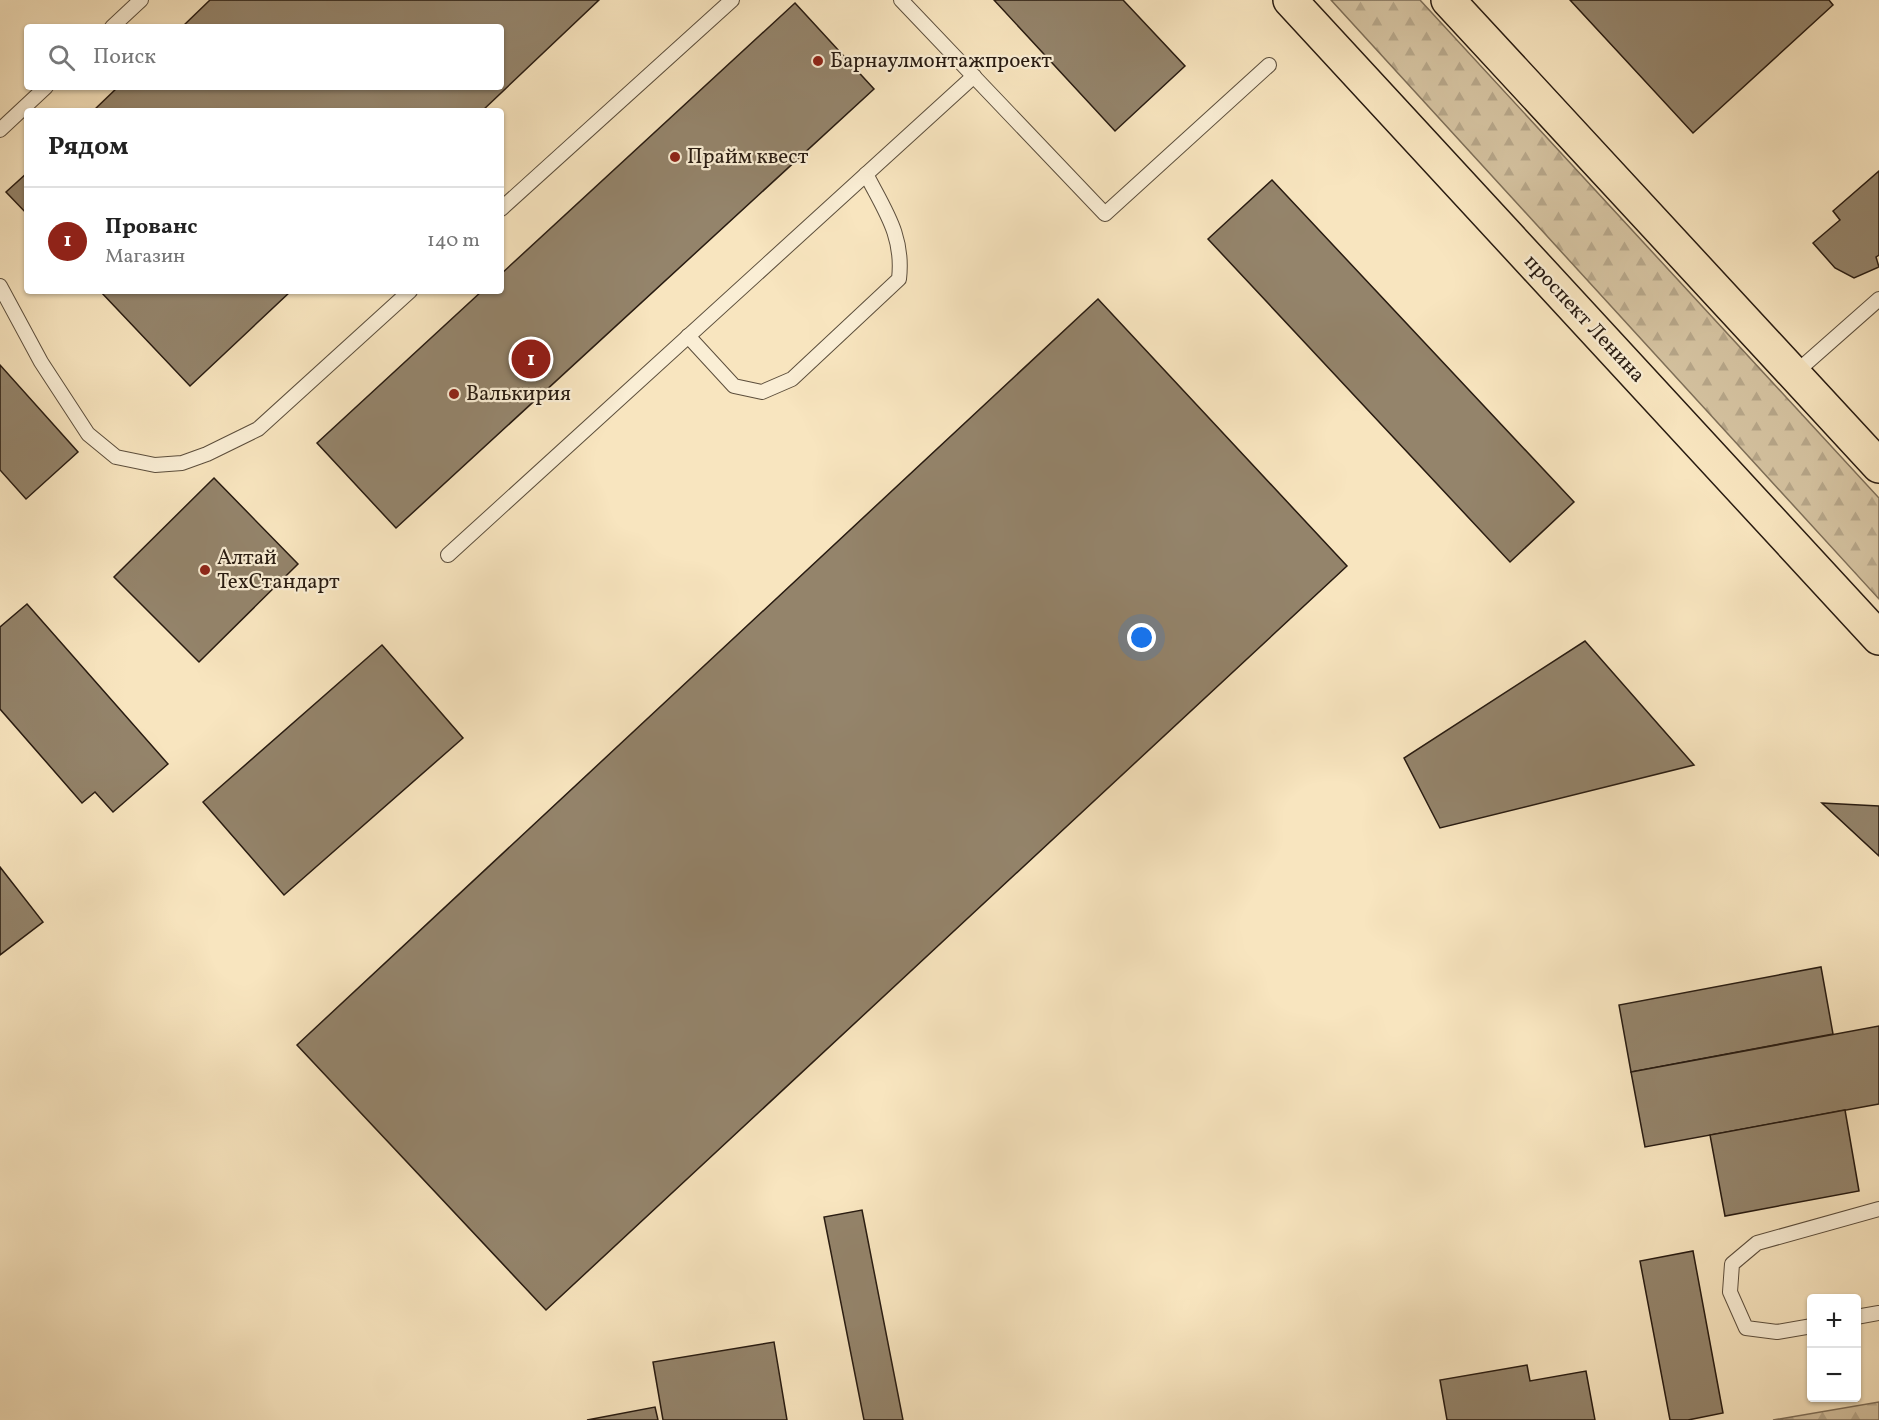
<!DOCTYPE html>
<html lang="ru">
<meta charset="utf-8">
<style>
:root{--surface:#fff;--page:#f6f6f6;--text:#222;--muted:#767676;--line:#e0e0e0;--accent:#8f2418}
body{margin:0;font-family:Vollkorn,serif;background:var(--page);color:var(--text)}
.controls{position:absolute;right:18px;bottom:18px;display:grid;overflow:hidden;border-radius:6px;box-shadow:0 2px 4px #0004}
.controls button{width:54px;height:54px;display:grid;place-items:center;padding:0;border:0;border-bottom:2px solid var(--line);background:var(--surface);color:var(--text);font:30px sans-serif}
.you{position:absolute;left:1142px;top:638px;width:21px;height:21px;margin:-15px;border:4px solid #fff;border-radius:50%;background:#1a73e8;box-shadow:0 0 0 9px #1a73e833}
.badge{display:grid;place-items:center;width:39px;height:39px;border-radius:50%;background:var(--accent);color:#fff;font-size:20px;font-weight:700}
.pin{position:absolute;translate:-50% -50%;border:3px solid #fff;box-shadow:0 2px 6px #0006}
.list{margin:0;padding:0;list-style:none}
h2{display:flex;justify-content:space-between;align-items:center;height:78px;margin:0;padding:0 24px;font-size:26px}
h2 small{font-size:20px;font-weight:400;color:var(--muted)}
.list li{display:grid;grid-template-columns:39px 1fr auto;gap:18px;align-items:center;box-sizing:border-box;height:108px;padding:0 24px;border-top:2px solid var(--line)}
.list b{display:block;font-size:22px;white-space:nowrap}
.list p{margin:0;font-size:20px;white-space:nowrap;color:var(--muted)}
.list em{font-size:20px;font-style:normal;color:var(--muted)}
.icon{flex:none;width:33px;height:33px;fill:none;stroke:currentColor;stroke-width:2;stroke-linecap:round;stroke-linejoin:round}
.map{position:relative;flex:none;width:1879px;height:1420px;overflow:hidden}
.search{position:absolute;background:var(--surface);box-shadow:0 2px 4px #0004;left:24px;top:24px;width:480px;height:66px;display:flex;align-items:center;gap:15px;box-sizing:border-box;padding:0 21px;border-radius:6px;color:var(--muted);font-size:22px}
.panel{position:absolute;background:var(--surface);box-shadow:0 2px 4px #0004;left:24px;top:108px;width:480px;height:186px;border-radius:6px}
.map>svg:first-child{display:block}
</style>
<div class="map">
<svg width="1879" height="1420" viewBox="0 0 1879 1420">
<defs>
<pattern id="forest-firs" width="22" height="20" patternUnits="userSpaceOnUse" patternTransform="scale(1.5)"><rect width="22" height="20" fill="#d5c3a1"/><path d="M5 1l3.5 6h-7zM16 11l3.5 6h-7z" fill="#b7a78a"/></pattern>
</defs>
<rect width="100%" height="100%" fill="#f8e5bf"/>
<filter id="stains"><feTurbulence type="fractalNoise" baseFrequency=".00333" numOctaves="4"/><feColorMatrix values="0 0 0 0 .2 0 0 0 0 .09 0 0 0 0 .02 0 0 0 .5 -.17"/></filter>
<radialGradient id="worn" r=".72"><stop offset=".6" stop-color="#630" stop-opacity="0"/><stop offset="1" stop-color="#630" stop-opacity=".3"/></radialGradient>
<g fill="url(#forest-firs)" stroke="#7e6f59" stroke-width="1.5">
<polygon points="1331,0 1420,0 1879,498 1879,599"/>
<polygon points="1879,1402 1879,1420 1773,1420"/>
</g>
<g fill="#94846b" stroke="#281b11" stroke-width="1.5">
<polygon points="210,0 599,0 482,111 93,111 118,87 501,87 501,27 182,27"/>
<polygon points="994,0 1123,0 1185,66 1115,131"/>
<polygon points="1570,0 1829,0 1833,5 1693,133"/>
<polygon points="795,3 874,89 396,528 317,443 482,291 501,291 501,274"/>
<polygon points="1879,171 1879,255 1876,257 1879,267 1854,278 1835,268 1813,243 1840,220 1833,211"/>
<polygon points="27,173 27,214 6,192"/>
<polygon points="1272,180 1574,502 1510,562 1208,239"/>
<polygon points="100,291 291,291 190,386"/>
<polygon points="1098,299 1347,566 546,1310 297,1045"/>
<polygon points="0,365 78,452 26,499 0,470"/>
<polygon points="214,478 298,564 199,662 114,577"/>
<polygon points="27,604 168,764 113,812 95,792 82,803 0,709 0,627"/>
<polygon points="1585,641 1694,765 1440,828 1404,758"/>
<polygon points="382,645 463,738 284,895 203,802"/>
<polygon points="1822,803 1879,806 1879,856"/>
<polygon points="0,867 43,922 0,955"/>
<polygon points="1821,967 1833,1034 1631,1072 1619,1005"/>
<polygon points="1879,1026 1879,1104 1645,1147 1631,1072"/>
<polygon points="1845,1110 1859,1191 1725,1216 1710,1135"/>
<polygon points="862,1210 903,1420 864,1420 824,1217"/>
<polygon points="1693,1251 1723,1413 1688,1420 1670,1420 1640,1261"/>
<polygon points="774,1342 787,1420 663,1420 653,1362"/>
<polygon points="1527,1365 1530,1381 1586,1371 1595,1420 1447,1420 1440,1380"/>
<polygon points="655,1407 658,1420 587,1420"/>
</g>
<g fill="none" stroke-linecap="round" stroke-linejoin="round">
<defs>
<g id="lane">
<polyline points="901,0 1105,214 1269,65"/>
<polyline points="112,27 141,0"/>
<polyline points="0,130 46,87"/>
<polyline points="501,209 732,0"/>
<polyline points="0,286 41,362 88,434 116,457 155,465 182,463 207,454 258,429 410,291"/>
<path d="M688 336 734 386 762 392 792 379 899 279C904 236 885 211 866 174"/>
<polyline points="1794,374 1879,299"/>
<polyline points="448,555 974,76"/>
<polyline points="1856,1317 1879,1313"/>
<polyline points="1812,1326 1777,1332 1746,1328 1730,1292 1732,1264 1757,1243 1879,1209"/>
</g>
<g id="primary">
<polyline points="1290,0 1879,638"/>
<polyline points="1448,0 1879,466"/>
</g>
</defs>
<use href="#lane" stroke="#5c4e3c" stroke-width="16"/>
<use href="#primary" stroke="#281b11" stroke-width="36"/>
<use href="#lane" stroke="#faeed5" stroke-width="14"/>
<use href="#primary" stroke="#f8e5bf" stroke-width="33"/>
</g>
<g fill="#8f2418" stroke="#faeed5" stroke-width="2">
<circle cx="818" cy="61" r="6"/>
<circle cx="675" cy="157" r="6"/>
<circle cx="454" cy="394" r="6"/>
<circle cx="205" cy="570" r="6"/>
</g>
<g text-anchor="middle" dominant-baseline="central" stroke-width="4.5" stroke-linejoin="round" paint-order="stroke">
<g font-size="21" fill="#281b11" stroke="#faeed5" text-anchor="start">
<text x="830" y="61">Барнаулмонтажпроект</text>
<text x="687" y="157">Прайм квест</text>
<text x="466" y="394">Валькирия</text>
<text x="217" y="558">Алтай<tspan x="217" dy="24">ТехСтандарт</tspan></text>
</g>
<g font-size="21" fill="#281b11" stroke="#faeed5">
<text transform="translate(1584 319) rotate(47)">проспект Ленина</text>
</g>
</g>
<rect width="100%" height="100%" filter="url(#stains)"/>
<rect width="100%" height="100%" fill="url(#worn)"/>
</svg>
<div class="controls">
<button>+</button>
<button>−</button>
</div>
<div class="you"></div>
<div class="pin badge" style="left:531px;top:359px">1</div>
<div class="search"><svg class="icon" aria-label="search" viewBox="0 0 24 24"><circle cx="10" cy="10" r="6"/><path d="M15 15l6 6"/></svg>Поиск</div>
<section class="panel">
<h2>Рядом<small></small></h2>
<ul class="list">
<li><span class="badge">1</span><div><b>Прованс</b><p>Магазин</p></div><em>140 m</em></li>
</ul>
</section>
</div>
